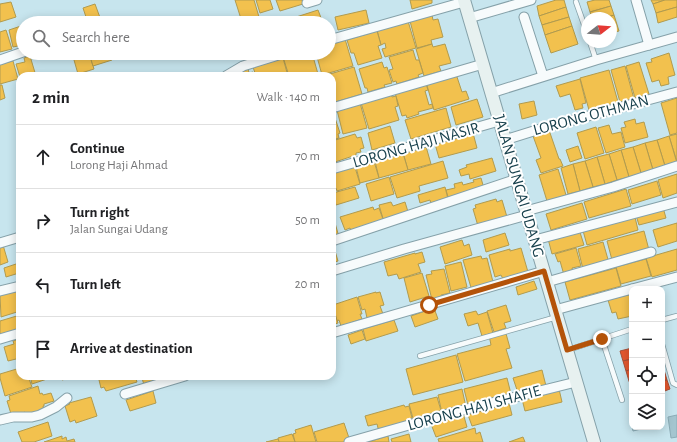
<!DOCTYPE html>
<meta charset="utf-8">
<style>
:root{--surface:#fff;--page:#f6f6f6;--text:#202124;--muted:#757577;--line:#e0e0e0}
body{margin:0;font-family:"Alegreya Sans",sans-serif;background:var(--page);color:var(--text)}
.controls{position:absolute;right:12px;bottom:12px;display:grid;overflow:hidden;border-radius:8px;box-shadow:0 2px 10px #0003}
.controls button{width:36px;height:36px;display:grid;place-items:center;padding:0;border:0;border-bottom:1px solid var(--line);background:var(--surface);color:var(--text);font:20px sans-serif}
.compass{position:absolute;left:581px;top:12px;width:36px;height:36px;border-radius:50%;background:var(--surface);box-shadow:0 2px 10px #0003;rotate:73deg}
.stop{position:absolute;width:12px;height:12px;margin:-9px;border:3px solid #b45309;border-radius:50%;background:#fff}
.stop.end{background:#b45309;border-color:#fff;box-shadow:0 1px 4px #0008}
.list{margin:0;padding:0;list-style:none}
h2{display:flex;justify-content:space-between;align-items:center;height:52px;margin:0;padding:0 16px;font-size:17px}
h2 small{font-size:13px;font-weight:400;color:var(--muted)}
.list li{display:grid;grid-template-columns:26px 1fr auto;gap:12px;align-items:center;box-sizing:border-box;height:64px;padding:0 16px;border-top:1px solid var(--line)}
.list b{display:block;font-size:15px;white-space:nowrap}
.list p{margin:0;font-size:13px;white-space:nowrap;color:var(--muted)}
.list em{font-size:13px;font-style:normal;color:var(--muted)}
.icon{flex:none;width:22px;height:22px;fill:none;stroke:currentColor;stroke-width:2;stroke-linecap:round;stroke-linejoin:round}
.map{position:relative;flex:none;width:677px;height:442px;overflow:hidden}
.search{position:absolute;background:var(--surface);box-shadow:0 2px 10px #0003;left:16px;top:16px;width:320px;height:44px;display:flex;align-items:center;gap:10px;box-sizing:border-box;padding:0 14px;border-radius:22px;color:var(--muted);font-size:15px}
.panel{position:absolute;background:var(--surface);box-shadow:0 2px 10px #0003;left:16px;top:72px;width:320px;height:308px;border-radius:12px}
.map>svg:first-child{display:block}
</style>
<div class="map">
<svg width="677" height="442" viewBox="0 0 677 442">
<rect width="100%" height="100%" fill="#c7e5ee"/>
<g fill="#f2c14e" stroke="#b19b4e">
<polygon points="235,0 254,0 259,17 242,22"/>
<polygon points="256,0 270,0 273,9 260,13"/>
<polygon points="276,0 302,0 303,4 280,11"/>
<polygon points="410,0 432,0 432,3 412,9"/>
<polygon points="556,0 564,0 566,7 539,16 537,6"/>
<polygon points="595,0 609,0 611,6 590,12 587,2"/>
<polygon points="651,0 665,0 653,4"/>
<polygon points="665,0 677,0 677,7 656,13 653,4"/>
<polygon points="11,2 16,17 0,22 0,4"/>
<polygon points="95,4 102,23 68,23 86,17 83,8"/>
<polygon points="611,6 614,15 605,18 592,18 590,12"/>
<polygon points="566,7 569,17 542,25 539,16"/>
<polygon points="677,7 677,17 658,23 656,13"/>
<polygon points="318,10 323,23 291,23 290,19"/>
<polygon points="366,10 369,23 338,30 335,17"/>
<polygon points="432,15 433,20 438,19 443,37 431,40 432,44 417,48 410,21"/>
<polygon points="614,15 619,31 611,33 611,18 605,18"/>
<polygon points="569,17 572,26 545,35 542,25"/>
<polygon points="408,21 416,48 385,57 382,49 386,48 385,43 381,45 377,30"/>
<polygon points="21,26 23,35 23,45 13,47 9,30"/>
<polygon points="572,26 578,44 551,53 545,35"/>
<polygon points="6,30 12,49 0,52 0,32"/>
<polygon points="377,31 381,45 378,46 382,58 358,65 354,53 351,53 347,40"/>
<polygon points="345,39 353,66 322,75 316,53 329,53 329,43"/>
<polygon points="432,44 433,47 445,44 451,63 439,66 441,71 424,76 416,49"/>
<polygon points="413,50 416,60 419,60 423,73 418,75 419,77 397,84 396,81 393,82 389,70 393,69 389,57"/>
<polygon points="72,53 89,53 94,69 78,74"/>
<polygon points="89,53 110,53 112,60 93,66"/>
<polygon points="297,53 312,53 318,74 311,76 289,76 283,57"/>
<polygon points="669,53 675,75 668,77 669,84 661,86 659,80 652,82 646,63 652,62 651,59"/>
<polygon points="30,56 36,76 20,77 16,64 25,62 24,58"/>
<polygon points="283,58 288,76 256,76 253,67"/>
<polygon points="13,61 18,79 0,84 0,64"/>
<polygon points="382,62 384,68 387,67 392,83 384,85 385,87 368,92 367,88 365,88 359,69"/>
<polygon points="639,62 649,94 635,98 626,66"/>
<polygon points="625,66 634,99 620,102 611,70"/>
<polygon points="354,67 362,94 332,103 332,76 323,76"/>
<polygon points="248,68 249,73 253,72 255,76 225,76"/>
<polygon points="609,70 618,102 589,110 580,78"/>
<polygon points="456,74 462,92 466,91 469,99 434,110 426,82"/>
<polygon points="580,79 586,103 582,104 583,108 575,110 570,94 560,97 556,86"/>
<polygon points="426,84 428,90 425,91 429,105 432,104 433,108 418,112 419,114 407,118 406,115 402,116 395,93"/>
<polygon points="0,85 2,85 5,98 0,100"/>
<polygon points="391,94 392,97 396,96 398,106 395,107 399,120 369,129 361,103"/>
<polygon points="677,98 677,133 670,135 661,103"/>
<polygon points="477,99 483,117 456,125 451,107"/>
<polygon points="534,101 537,115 522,119 519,104"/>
<polygon points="360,103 367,128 343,134 337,110"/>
<polygon points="446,108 451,127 411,139 405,120"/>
<polygon points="332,112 333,112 340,133 338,134 339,138 332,140"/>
<polygon points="635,119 636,124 644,122 648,137 625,143 621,128 626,127 624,122"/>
<polygon points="609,125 612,134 621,132 625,147 606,153 598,128"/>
<polygon points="390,126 395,143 372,150 368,133"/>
<polygon points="596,127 604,153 585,159 577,133"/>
<polygon points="549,130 559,159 560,159 563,166 541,173 536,160 541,158 533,136"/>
<polygon points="473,133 477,148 439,158 435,144"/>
<polygon points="355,134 357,138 361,137 364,148 360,149 361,152 356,153 356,155 332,163 332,141"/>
<polygon points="677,134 677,162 669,136"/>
<polygon points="669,136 677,163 665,166 657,140"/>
<polygon points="657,140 665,166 653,170 645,143"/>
<polygon points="425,143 431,164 408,170 402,149"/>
<polygon points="645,143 653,170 641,173 633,147"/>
<polygon points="578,146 582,158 570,162 566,150"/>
<polygon points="633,147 641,173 629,177 621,150"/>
<polygon points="402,150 408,170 379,178 374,157"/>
<polygon points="621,150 629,177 617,180 609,154"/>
<polygon points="609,154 617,180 605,184 597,157"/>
<polygon points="597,157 605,184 593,187 585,161"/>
<polygon points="373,158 379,178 360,183 355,163"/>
<polygon points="492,158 496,171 470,179 469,174 461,176 459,170 467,167 466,165"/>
<polygon points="443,161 448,178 419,186 420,191 397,198 390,177"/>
<polygon points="585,161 593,187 580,191 573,164"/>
<polygon points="354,164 360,184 337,191 336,188 332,189 332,182 334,181 332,171"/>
<polygon points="573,164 580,191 568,194 561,168"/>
<polygon points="558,169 566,195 547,201 539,175"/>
<polygon points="677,174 677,193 663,198 658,180"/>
<polygon points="389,177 394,194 371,201 366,184"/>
<polygon points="481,178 485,192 450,204 446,190 455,188 454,184 462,182 463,185 474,182 473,180"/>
<polygon points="657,181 661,195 632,204 628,190"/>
<polygon points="355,187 359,198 336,205 333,193"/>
<polygon points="445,187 449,203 432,208 430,200 420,203 418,195"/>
<polygon points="626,189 631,206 589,218 584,202"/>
<polygon points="496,199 497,202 502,200 507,217 478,226 473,209 476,208 475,205"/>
<polygon points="391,202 393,206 405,202 409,215 384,222 379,205"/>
<polygon points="582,203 587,219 551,230 546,214"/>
<polygon points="662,204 666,218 639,225 635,212"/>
<polygon points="373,207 374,210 379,208 384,222 352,234 350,228 345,230 340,217"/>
<polygon points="634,213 638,230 587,245 582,227"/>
<polygon points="332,223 335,223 339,237 332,239"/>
<polygon points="677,223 677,241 658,247 653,230"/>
<polygon points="578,226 584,245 552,254 547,235"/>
<polygon points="644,231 649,250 612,260 607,241"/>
<polygon points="505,233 509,245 486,252 483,240"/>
<polygon points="462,240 464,246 469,244 472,255 445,264 440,247"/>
<polygon points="603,242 609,263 583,269 578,249"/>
<polygon points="3,245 8,262 0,265 0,246"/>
<polygon points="521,248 528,272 503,279 501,275 495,277 489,255 510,249 510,251"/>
<polygon points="576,248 581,266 572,268 573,272 564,275 560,261 558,262 555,254"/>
<polygon points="677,249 677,270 652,277 646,258"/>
<polygon points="335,251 338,261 332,263 334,268 332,269 332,252"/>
<polygon points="422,252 425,262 418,264 421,272 399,279 397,274 388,276 384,262 415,253 415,254"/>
<polygon points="481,256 482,259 487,258 494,286 472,291 463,260"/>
<polygon points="646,259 651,276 621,284 616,267"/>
<polygon points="461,262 467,287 451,291 445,266"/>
<polygon points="19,263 20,275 19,273 6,277 4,268"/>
<polygon points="616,268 621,286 570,300 565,282"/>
<polygon points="444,269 450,293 441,295 442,298 432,300 426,275 432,274 431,271"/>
<polygon points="422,273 429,296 410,302 404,278"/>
<polygon points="534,281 537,289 518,295 516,287"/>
<polygon points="20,289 20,311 1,317 0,295"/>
<polygon points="376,292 376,293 380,292 384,305 380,306 383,314 367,318 365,309 362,310 358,297"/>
<polygon points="632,294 632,316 618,319 616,312 612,313 608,300"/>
<polygon points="357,297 362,314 360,314 362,319 341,326 339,320 337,321 333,305"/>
<polygon points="506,305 511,321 504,323 506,328 494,332 487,311"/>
<polygon points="332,306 338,323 332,325"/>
<polygon points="434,308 438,319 415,327 411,316"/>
<polygon points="476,311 478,315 487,312 493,333 482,336 478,323 468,326 464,314"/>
<polygon points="20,315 20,333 0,339 0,321"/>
<polygon points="394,320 398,331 366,341 363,329"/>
<polygon points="362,330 365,339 351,344 348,335"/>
<polygon points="505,330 510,348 506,349 512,368 465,381 457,354 491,345 489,335"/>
<polygon points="20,339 20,358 8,361 4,347 14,344 13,341"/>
<polygon points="456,355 463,382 413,395 406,369"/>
<polygon points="20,368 20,376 28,376 32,387 5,396 0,378 0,374"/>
<polygon points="542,370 546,386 518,393 513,378"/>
<polygon points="30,376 46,376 47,379 32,384"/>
<polygon points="52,376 76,376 62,380 61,376 52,379"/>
<polygon points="98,376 135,376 137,382 106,391 104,387 101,388"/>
<polygon points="138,376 163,376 164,379 144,385 142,378 139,379"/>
<polygon points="507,378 511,394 468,405 464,389"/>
<polygon points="38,386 40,394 42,393 43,395 51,393 54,401 44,404 44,406 43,406 44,411 26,417 25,412 12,417 7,401 10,400 9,396"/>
<polygon points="462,389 466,407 442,413 438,395"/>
<polygon points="559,389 562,402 525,411 522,399"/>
<polygon points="153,391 156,403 130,411 126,400"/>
<polygon points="91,397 97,416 76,423 75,420 70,422 65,406 70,404 69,403"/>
<polygon points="437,397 442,414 414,422 409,404"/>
<polygon points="509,403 512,415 472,426 468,415"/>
<polygon points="404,405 405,407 409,406 412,418 408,419 409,423 379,432 377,424 368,426 365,416"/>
<polygon points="463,413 467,427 436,437 431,424"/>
<polygon points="48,422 52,436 34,442 22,442 18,432"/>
<polygon points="344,423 350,441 345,442 317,442 314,432"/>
<polygon points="311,425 316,442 295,442 293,434 296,433 295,430"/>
<polygon points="475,428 476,434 480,432 483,442 439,442 438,439"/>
<polygon points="292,434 295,442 279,442 278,438"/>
<polygon points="409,434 411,442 392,442 391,439"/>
<polygon points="62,436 62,439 66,437 67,441 74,439 75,442 44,442"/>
<polygon points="388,436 389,442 368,442"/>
<polygon points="523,437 525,442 509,442"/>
<polygon points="278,439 279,442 266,442"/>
</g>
<g fill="#e4572e" stroke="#a75037">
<polygon points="632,348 632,359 623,361 620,351"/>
<polygon points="632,359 632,369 626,371 623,361"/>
<polygon points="632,369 632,380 629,381 626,371"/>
<polygon points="662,370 664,370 667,380 662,381"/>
<polygon points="632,380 632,390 629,381"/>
<polygon points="667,380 670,389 662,392 662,381"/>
</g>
<g fill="#a4c5cf" stroke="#8bacb6">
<polygon points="677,415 677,437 671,438 668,417"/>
<polygon points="632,427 645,427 645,428 633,431"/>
</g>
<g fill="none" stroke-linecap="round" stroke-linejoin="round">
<defs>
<g id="lane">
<polyline points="576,2 587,33"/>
<polyline points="590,42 596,60"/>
<polyline points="662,320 677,316"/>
<polyline points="602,339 622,400"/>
<polyline points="662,344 673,383 677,385"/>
<polyline points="568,350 632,329"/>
<polyline points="420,356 557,317"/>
</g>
<g id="street">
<polyline points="636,0 649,45"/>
<polyline points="307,3 317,0"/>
<polyline points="524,17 543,76"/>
<polyline points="469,18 531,0"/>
<polyline points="329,40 464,2"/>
<polyline points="0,60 23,52"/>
<polyline points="226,76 243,66 285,53"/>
<polyline points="491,93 596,60 677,37"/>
<polyline points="332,108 483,64"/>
<polyline points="505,140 540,129 677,92"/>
<polyline points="332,169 499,121"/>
<polyline points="526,211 613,187 677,166"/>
<polyline points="535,240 677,202"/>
<polyline points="332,241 517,179"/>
<polyline points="0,243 20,237"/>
<polyline points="332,271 404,249 527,215"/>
<polyline points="547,282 651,252"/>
<polyline points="632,289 677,277"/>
<polyline points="0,291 20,286"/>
<polyline points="555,310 632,289"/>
<polyline points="332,333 544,271"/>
<polyline points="0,339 20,333"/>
<polyline points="125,394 185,376"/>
<polyline points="0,420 13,417 32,417 40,415 56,407 67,398"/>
<polyline points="349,442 451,413 576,382"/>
</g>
<polyline id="secondary" points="464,0 594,442"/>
</defs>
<use href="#lane" stroke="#85a1a9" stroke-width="6"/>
<use href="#street" stroke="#85a1a9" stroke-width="11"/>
<use href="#secondary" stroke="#85a1a9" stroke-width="14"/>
<use href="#lane" stroke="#f7fbfc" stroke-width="4.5"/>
<use href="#street" stroke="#f7fbfc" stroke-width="9"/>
<use href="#secondary" stroke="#e7f1f0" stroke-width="12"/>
</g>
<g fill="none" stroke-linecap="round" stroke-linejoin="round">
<polyline stroke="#b45309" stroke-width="5" points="429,305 544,271 567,350 602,339"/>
</g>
<g text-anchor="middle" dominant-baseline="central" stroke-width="4" stroke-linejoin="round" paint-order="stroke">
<g font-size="16" fill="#18414d" stroke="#fff">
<text transform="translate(591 115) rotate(-15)">LORONG OTHMAN</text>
<text transform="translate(416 145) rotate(-16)">LORONG HAJI NASIR</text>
<text transform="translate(519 186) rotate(74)">JALAN SUNGAI UDANG</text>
<text transform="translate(474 408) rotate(-15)">LORONG HAJI SHAFIE</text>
</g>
</g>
</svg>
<div class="controls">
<button>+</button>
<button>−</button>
<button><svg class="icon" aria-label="locate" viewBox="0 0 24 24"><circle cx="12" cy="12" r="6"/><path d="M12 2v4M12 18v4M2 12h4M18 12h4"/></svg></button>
<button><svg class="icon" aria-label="layers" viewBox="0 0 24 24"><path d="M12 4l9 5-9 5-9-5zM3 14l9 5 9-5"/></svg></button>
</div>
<svg class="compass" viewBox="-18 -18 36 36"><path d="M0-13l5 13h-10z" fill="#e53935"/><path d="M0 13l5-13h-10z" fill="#757577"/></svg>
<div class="stop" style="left:429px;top:305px"></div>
<div class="stop end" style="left:602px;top:339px"></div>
<div class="search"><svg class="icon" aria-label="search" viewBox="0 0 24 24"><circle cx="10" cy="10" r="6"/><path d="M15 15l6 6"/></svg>Search here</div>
<section class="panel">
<h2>2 min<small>Walk · 140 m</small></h2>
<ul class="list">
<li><svg class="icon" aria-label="ahead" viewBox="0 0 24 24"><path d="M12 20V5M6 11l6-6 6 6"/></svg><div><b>Continue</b><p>Lorong Haji Ahmad</p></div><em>70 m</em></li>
<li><svg class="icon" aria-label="right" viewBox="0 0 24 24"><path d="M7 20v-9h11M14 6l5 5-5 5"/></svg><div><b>Turn right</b><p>Jalan Sungai Udang</p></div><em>50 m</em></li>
<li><svg class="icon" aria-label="left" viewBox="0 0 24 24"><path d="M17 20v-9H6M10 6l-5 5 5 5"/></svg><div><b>Turn left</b></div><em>20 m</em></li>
<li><svg class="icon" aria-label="arrive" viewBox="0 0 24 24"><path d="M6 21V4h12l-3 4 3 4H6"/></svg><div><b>Arrive at destination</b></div></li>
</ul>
</section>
</div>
